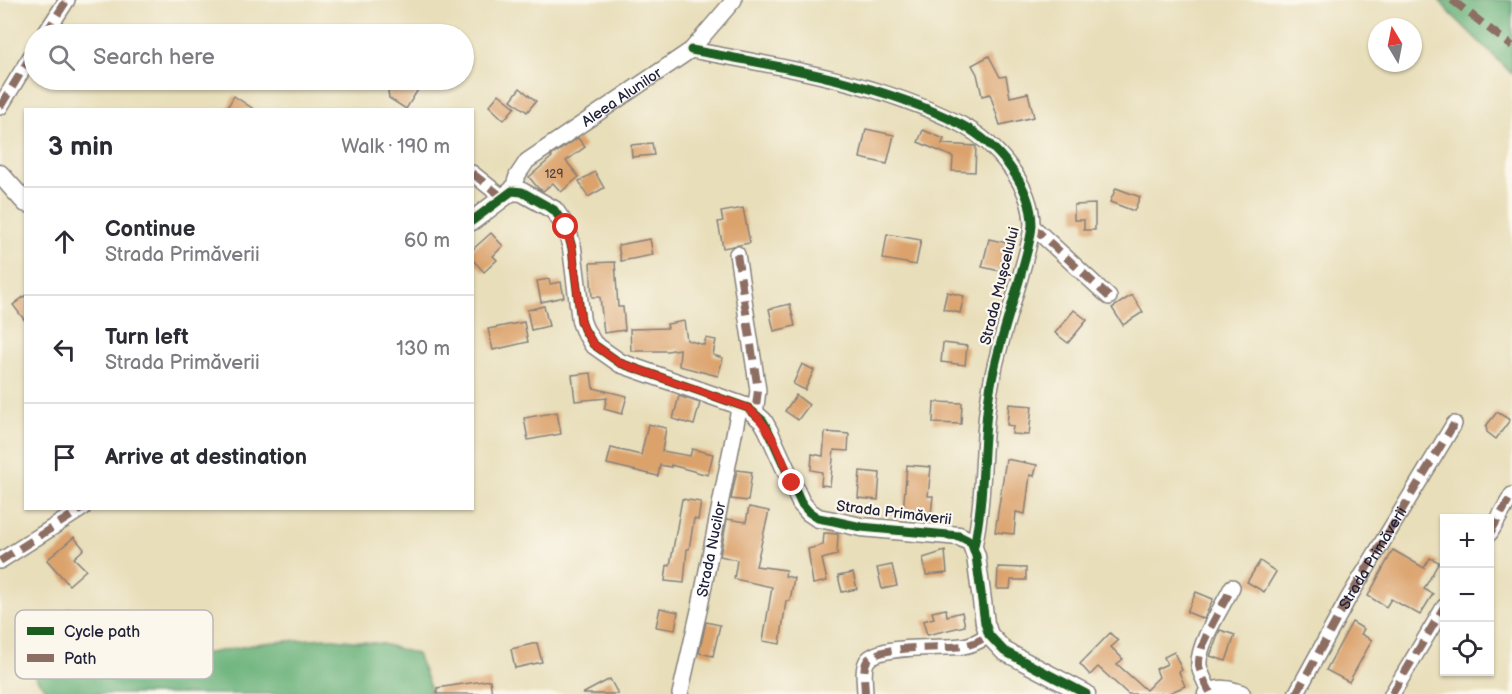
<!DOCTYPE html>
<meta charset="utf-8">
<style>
:root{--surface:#fff;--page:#f7f7f7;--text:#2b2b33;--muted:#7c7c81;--line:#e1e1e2}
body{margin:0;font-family:"Balsamiq Sans",sans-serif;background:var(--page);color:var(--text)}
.controls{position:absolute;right:18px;bottom:18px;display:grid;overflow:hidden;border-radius:0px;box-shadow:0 2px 4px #0004}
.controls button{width:54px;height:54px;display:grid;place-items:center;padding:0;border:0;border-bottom:2px solid var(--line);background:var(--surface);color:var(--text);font:30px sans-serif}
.compass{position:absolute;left:1368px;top:18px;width:54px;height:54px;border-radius:50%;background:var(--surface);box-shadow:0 2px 4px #0004;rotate:350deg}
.stop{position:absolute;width:18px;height:18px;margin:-14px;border:4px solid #d93025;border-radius:50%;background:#fff}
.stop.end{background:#d93025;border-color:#fff;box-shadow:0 2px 6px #0008}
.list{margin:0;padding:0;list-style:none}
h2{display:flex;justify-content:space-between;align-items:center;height:78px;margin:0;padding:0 24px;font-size:26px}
h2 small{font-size:20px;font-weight:400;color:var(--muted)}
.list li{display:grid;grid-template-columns:39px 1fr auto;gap:18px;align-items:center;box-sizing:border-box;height:108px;padding:0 24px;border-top:2px solid var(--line)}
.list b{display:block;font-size:22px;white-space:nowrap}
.list p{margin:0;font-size:20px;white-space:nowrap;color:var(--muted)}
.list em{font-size:20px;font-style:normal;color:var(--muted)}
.icon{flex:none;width:33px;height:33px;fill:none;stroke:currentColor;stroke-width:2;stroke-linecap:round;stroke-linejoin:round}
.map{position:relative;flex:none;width:1512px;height:694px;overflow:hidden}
.search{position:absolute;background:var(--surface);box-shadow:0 2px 4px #0004;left:24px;top:24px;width:450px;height:66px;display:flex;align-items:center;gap:15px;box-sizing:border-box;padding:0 21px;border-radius:33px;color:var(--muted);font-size:22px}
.panel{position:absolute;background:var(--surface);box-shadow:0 2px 4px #0004;left:24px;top:108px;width:450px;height:402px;border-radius:0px}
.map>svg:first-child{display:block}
</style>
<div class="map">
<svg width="1512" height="694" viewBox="0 0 1512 694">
<rect width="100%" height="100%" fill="#fbf7ec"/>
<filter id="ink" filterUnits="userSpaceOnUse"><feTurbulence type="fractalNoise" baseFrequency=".0167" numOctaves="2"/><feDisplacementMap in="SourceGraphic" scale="12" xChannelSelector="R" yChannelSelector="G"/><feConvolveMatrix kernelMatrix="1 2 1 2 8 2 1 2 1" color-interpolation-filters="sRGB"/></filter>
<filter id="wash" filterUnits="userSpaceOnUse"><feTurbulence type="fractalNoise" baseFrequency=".008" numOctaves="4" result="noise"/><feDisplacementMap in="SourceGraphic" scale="24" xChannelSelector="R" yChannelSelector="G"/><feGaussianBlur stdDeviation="1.35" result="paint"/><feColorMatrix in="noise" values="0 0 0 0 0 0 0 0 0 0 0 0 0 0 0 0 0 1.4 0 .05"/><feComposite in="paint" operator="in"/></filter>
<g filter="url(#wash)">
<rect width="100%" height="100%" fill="#e8deba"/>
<g fill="#6ab27a" stroke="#466a5a" stroke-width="1.5">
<polygon points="1439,0 1512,0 1512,74 1449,12"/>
<polygon points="69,608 198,655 263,643 325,638 383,644 417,654 430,687 429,694 49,694 25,664"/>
</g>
<g id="blocks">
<g fill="#dba26c">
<polygon points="989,56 1000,77 1006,76 1010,97 1028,93 1034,117 1000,125 990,94 982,96 977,74 972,65"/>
<polygon points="391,80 424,80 406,109 389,98 387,84"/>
<polygon points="520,88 536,101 527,112 511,100"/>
<polygon points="499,94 515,107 504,120 489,106"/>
<polygon points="234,96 255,110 226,110"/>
<polygon points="866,129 894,135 887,164 860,158"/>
<polygon points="923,130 944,139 942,144 976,146 975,172 952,171 953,157 918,142"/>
<polygon points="578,138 585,147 566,161 579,177 561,192 553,183 543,191 538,188 529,177 552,157 551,156"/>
<polygon points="652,143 654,155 632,157 631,145"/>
<polygon points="595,172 604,188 588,197 579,181"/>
<polygon points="1116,188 1140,197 1134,211 1110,202"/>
<polygon points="1095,204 1095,230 1084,230 1084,220 1074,220 1074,205"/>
<polygon points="743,208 750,243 723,248 718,222 723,221 721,212"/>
<polygon points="491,233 503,246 493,256 497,260 484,272 472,259 472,250"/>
<polygon points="887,234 921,240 916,265 883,259"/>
<polygon points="650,239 653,255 621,261 618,245"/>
<polygon points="989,239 1007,243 1000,271 982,267"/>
<polygon points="615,262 618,307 623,307 625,330 604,333 600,297 592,297 590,263"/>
<polygon points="549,279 550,284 561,282 564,297 541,302 537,281"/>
<polygon points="947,292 964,296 960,313 943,309"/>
<polygon points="26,295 26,322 13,305"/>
<polygon points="1132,295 1143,312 1123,325 1112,308"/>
<polygon points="790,304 795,326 774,331 769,309"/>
<polygon points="544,306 549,326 531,330 527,310"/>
<polygon points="1074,310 1087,320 1068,343 1055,333"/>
<polygon points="684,321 687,340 704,345 706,338 716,340 713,355 723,358 718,376 679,366 680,349 667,351 631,351 630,329 668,328 667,324"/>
<polygon points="524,322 528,342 493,350 488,329"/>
<polygon points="943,343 967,346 965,365 941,362"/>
<polygon points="802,364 814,370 805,390 793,384"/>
<polygon points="591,373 593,388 627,396 622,414 604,409 607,398 575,401 572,375"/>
<polygon points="796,395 809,405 798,420 785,411"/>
<polygon points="679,396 700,403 694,425 673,419"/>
<polygon points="934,402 962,403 961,424 933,423"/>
<polygon points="1009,404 1032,406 1029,435 1012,434 1013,426 1007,425"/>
<polygon points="557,412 561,434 528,440 524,418"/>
<polygon points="1497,412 1510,420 1496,439 1487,432 1486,426"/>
<polygon points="648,424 666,428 662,451 690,456 692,449 713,454 708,475 671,465 671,467 660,465 658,476 607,464 611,448 641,455"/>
<polygon points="825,432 849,434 848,451 834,450 830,486 821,485 822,472 811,470 812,454 823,456"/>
<polygon points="1006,459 1037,465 1034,476 1030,475 1025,514 1016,512 1014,534 995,532"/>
<polygon points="907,465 931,467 928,496 933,496 931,514 903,512"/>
<polygon points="737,470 752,472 748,501 731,499"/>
<polygon points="860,471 880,473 878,500 858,498"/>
<polygon points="682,499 701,502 698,520 694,519 689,549 687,549 684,583 665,581 667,565 670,566"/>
<polygon points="749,507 769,511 756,566 786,570 785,576 794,578 790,601 786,601 780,644 763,641 772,587 734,579 737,560 720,556 727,519 746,522"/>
<polygon points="824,533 838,534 837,555 822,559 827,581 813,584 808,549 823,545"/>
<polygon points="74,537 84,549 74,558 86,570 69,585 47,560"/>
<polygon points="1393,550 1424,568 1430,558 1439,562 1424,589 1433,594 1420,615 1391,599 1386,607 1368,596"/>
<polygon points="945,551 947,573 926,575 923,558"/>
<polygon points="1260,561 1276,572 1264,592 1247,582"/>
<polygon points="892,565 897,586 882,589 877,568"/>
<polygon points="998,567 1026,568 1026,580 1011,580 1010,589 997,589"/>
<polygon points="853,573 857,589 842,592 838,576"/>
<polygon points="1196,592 1213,599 1204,619 1187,612"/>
<polygon points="660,608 678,612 675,630 656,627"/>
<polygon points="946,609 947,616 962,612 965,626 927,635 923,621 934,618 932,612"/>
<polygon points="706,622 720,625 713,656 699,653"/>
<polygon points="1352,622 1364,629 1361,634 1372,640 1349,682 1326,670"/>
<polygon points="1220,630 1235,635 1226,661 1210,656"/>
<polygon points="1110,633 1118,641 1111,647 1123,659 1117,664 1146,690 1159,677 1156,669 1167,664 1164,657 1174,652 1182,670 1179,672 1185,686 1167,694 1128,694 1098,667 1090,675 1080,664"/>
<polygon points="537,643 542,662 515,668 511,649"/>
<polygon points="610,679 618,694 582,694"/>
<polygon points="490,680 492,694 437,694 437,688"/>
</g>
</g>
</g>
<g filter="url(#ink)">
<use href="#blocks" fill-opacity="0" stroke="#85807a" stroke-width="1.5"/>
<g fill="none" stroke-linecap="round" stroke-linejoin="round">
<defs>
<g id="minor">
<polyline points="45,34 67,0"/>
<path d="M691 50C780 66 881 83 962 125 996 143 1032 185 1032 225 1031 241 1025 258 1021 274 1012 306 1001 338 994 370 980 428 987 488 974 546"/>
<polyline points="0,107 34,51"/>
<polyline points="472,173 502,197"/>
<path id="s1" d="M512 191 517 176 527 161 691 50 734 0"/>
<polyline points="1032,226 1109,297"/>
<polyline points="737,254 758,390 755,414"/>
<polyline points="1490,533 1512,495"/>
<polyline points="0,561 83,508"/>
<path d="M1210 692C1206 684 1201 675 1199 666 1197 644 1223 606 1232 587"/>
<path id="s2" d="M680 694 700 606 740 404"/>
<path d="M865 694C865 685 862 669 867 661 878 644 942 649 963 646 972 645 981 640 989 635"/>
<path id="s3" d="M1296 694 1348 599 1454 424"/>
<polyline points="1392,694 1444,607"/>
</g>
<g id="tertiary">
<polyline points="0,174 26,203"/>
<polyline points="472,221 512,191 522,192 554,210 566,227 572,248 581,321 584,329 593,344 620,363 748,408 763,421 768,430 801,503 809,512 818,518 834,521 861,527 959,536 971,542 976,556 985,623 989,635 1004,651 1086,694"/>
<path d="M1207 694C1219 688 1228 689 1241 694"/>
</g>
</defs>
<use href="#minor" stroke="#85807a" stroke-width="18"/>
<use href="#tertiary" stroke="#85807a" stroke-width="21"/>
<use href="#minor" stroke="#fff" stroke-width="15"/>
<use href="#tertiary" stroke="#fff" stroke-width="18"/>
<g stroke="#8d6e63" stroke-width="8" stroke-dasharray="15 8" stroke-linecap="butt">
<polyline points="1452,0 1512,46"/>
<polyline points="45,34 67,0"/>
<polyline points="0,107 34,51"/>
<polyline points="472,173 502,197"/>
<polyline points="1032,226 1109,297"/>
<polyline points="737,254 758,390 755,414"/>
<polyline points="1490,533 1512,495"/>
<polyline points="0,561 83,508"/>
<path d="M1210 692C1206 684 1201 675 1199 666 1197 644 1223 606 1232 587"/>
<path d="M865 694C865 685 862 669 867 661 878 644 942 649 963 646 972 645 981 640 989 635"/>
<polyline points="1296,694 1348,599 1454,424"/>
<polyline points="1392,694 1444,607"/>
</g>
<defs>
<g id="cycleway">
<path d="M691 50C780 66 881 83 962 125 996 143 1032 185 1032 225 1031 241 1025 258 1021 274 1012 306 1001 338 994 370 980 428 987 488 974 546"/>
<polyline points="472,221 512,191 522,192 554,210 566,227 572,248 581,321 584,329 593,344 620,363 748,408 763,421 768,430 801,503 809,512 818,518 834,521 861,527 959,536 971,542 976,556 985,623 989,635 1004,651 1086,694"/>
</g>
</defs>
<use href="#cycleway" stroke="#fbf7ec" stroke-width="13"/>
<use href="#cycleway" stroke="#1b5e20" stroke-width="9"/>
</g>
</g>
<g fill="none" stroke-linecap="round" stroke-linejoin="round" filter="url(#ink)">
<path stroke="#d93025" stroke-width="8" d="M566 227 572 248 581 321 584 329 593 344 620 363 748 408C772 427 780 456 792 483"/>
</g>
<g text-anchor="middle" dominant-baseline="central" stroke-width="4.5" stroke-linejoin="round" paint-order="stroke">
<g font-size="12" fill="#504247">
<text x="554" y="174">129</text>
</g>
<g font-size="15" fill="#22223b" stroke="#fbf7ec">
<text stroke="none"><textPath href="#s1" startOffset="148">Aleea Alunilor</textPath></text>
<text transform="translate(1000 286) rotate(-76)">Strada Mușcelului</text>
<text transform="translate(894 513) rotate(7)">Strada Primăverii</text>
<text stroke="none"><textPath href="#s2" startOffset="148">Strada Nucilor</textPath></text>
<text stroke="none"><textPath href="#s3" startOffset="156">Strada Primăverii</textPath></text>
</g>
</g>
<rect x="15" y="610" width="198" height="69" rx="9" fill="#fbf7ec" stroke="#bab7b7" stroke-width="1.5"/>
<rect x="27" y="627" width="27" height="8" fill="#1b5e20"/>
<rect x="27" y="654" width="27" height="8" fill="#8d6e63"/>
<g font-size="16" fill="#22223b">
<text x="64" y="637">Cycle path</text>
<text x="64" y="664">Path</text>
</g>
</svg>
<div class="controls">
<button>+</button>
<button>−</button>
<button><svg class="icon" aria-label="locate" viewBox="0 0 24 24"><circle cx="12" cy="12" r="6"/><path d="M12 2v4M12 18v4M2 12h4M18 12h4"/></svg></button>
</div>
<svg class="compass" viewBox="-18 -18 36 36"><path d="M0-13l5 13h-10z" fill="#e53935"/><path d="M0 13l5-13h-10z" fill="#7c7c81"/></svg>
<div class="stop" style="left:566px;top:227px"></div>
<div class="stop end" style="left:792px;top:483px"></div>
<div class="search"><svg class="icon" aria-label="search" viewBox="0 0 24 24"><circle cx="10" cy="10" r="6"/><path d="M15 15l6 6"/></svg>Search here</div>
<section class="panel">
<h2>3 min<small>Walk · 190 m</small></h2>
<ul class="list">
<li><svg class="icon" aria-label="ahead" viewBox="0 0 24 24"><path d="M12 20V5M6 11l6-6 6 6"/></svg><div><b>Continue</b><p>Strada Primăverii</p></div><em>60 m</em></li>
<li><svg class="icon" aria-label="left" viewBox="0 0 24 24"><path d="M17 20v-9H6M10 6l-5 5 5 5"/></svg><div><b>Turn left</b><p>Strada Primăverii</p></div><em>130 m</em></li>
<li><svg class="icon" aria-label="arrive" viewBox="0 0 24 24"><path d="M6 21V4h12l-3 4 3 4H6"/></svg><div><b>Arrive at destination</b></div></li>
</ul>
</section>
</div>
